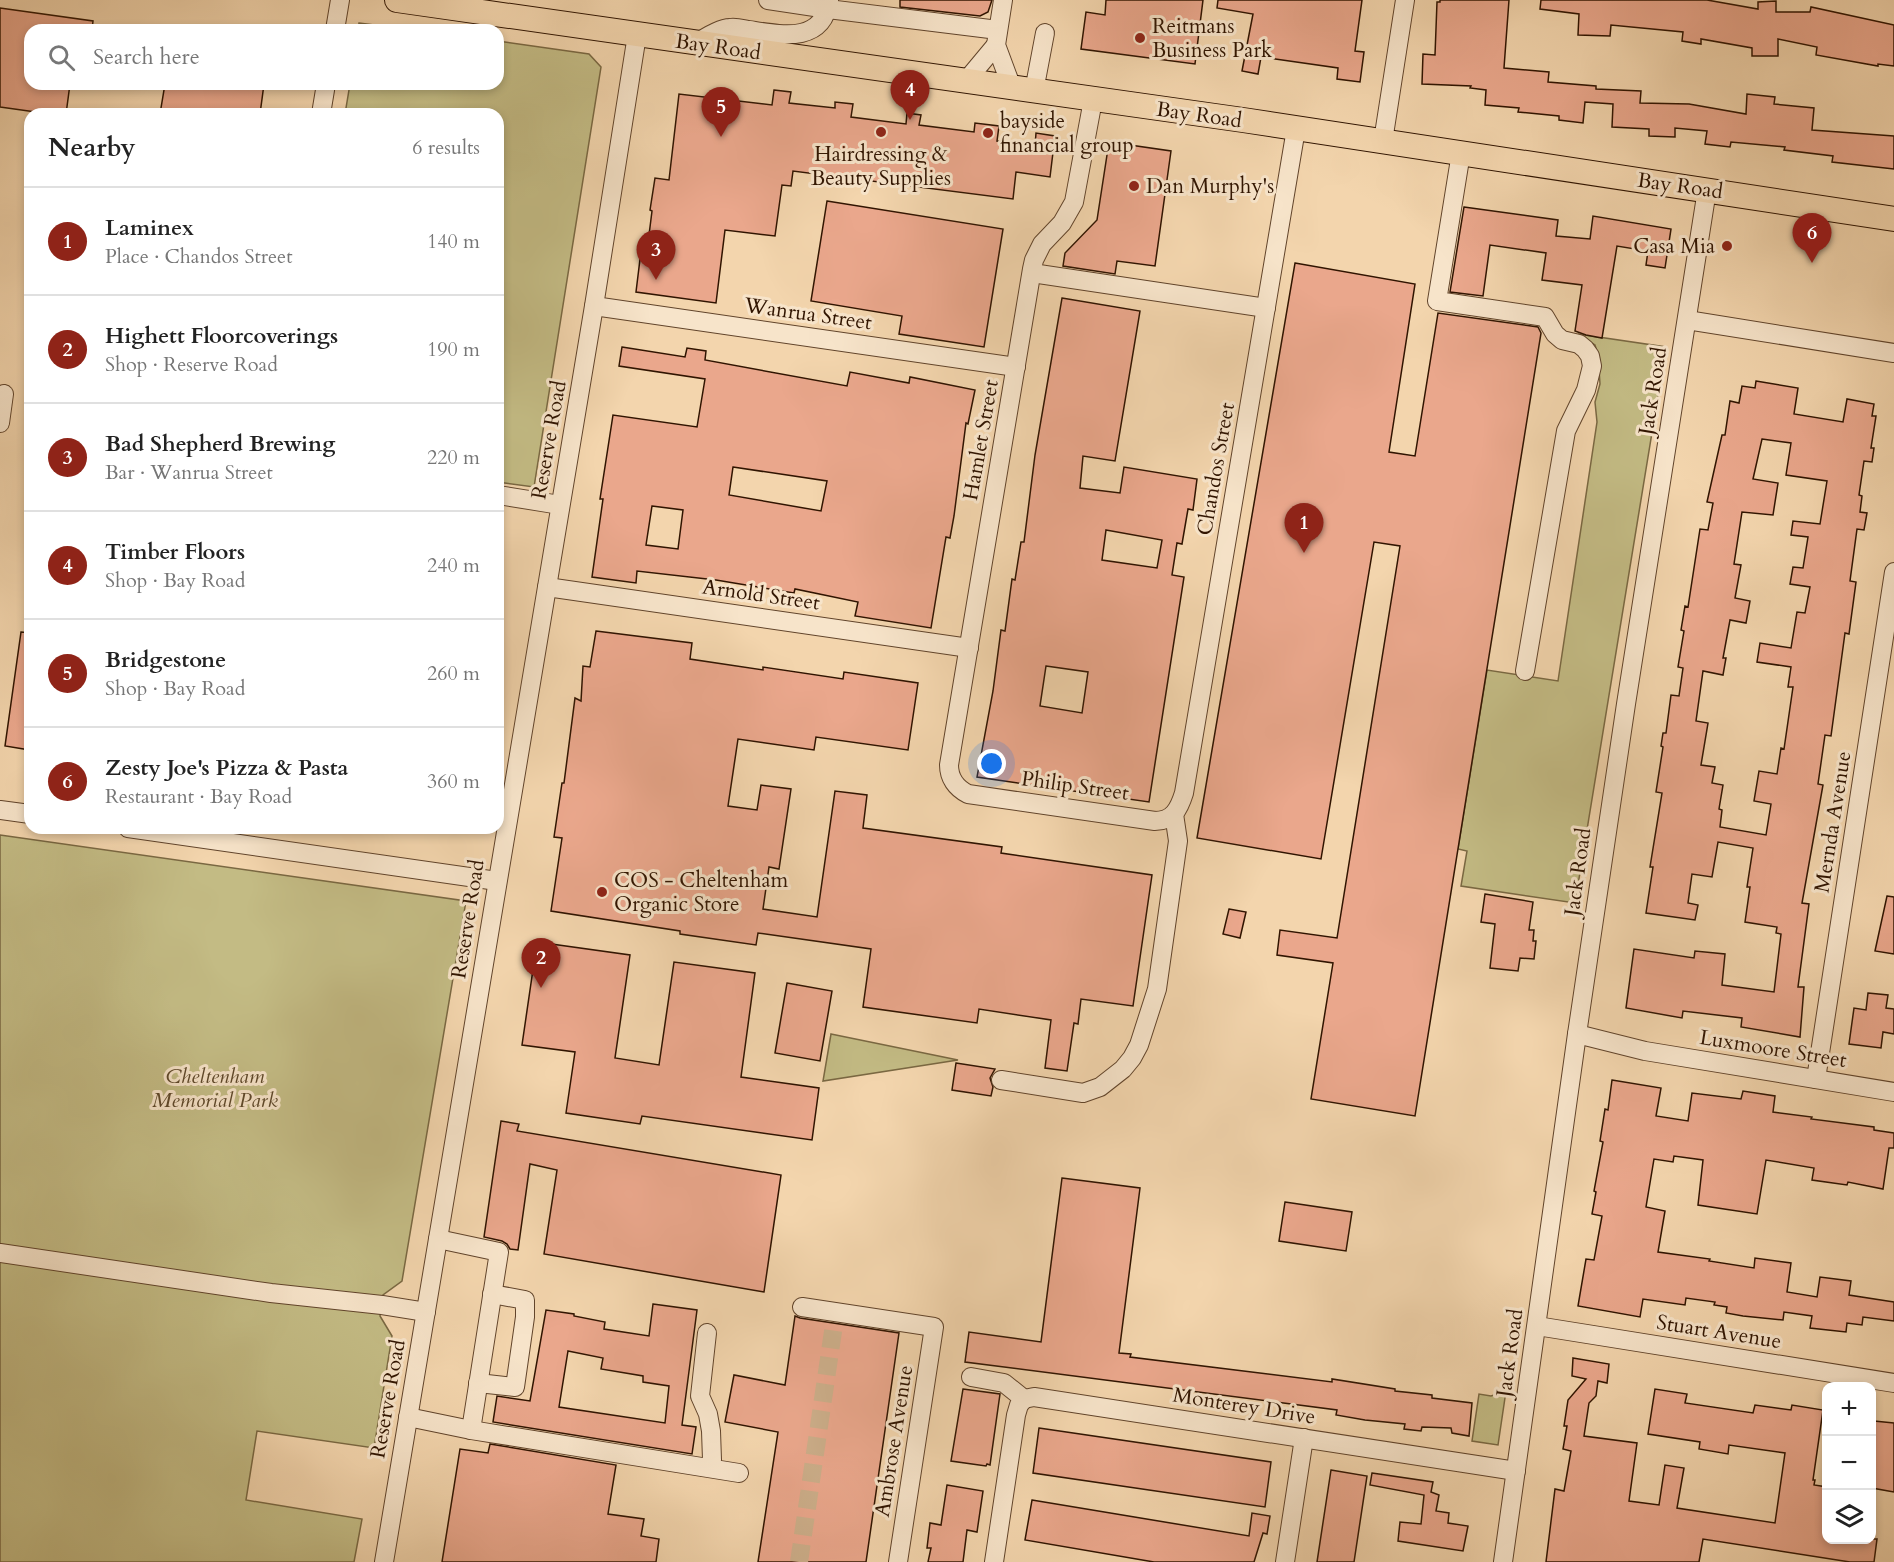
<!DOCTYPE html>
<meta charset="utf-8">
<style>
:root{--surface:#fff;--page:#f6f6f6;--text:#222;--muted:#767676;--line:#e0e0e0;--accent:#8f2418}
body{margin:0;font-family:Cardo,serif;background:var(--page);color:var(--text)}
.controls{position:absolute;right:18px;bottom:18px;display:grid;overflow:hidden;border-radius:12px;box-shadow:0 3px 9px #0003}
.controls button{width:54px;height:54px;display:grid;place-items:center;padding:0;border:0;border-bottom:2px solid var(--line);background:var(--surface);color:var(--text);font:30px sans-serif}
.you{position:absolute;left:992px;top:764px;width:21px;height:21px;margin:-15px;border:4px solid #fff;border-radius:50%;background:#1a73e8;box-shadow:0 0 0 9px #1a73e833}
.badge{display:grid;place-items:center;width:39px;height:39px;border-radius:50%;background:var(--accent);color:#fff;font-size:20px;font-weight:700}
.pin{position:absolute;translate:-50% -50px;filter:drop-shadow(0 2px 3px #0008)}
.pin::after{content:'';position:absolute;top:32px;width:21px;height:18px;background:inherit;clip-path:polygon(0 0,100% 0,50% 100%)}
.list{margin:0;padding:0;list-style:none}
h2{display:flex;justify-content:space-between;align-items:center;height:78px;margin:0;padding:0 24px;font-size:26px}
h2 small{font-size:20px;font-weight:400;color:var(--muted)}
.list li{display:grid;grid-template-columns:39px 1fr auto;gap:18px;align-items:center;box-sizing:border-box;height:108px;padding:0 24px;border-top:2px solid var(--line)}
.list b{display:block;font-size:22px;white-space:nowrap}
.list p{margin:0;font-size:20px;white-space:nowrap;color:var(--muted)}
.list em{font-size:20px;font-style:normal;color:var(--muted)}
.icon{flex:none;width:33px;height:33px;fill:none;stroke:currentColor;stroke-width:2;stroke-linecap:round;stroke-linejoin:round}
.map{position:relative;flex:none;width:1894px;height:1562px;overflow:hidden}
.search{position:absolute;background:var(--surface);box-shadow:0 3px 9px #0003;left:24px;top:24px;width:480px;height:66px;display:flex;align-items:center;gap:15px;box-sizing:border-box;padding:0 21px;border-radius:18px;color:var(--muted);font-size:22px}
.panel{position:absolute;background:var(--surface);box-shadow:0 3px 9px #0003;left:24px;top:108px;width:480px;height:726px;border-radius:18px}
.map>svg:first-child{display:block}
</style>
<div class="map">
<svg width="1894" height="1562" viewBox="0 0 1894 1562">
<rect width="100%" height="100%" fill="#f3d5ad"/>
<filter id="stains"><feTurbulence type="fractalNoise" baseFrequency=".00333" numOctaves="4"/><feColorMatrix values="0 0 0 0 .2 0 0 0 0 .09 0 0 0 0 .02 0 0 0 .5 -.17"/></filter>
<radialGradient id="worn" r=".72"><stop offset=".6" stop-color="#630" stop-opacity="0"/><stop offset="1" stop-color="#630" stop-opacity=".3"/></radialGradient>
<g fill="#c3bb84" stroke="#7a6842" stroke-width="1.5">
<polygon points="359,23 413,30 358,30"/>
<polygon points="498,41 589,54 601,67 534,487 498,482 498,114 345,114 350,84 498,84"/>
<polygon points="1578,334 1666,347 1575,903 1461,886 1467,851 1458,849 1487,670 1558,681 1597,422 1595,402 1600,384 1598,355 1595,345"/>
<polygon points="0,835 466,901 402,1281 383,1295 380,1316 392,1336 374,1448 257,1431 246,1500 362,1519 354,1562 0,1562"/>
<polygon points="831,1034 958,1060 823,1081"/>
<polygon points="1506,1391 1498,1445 1472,1441 1479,1394 1491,1396"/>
</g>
<g fill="#eaa78c" stroke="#301400" stroke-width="1.5" fill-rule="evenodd">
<polygon points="900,0 992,0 988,12 980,16 900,7"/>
<polygon points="1106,0 1203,0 1195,64 1081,49 1086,12 1105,15"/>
<polygon points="1218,0 1362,0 1355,51 1364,52 1360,82 1337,79 1338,68 1261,57 1258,74 1242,71 1253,14 1217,8"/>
<polygon points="1440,0 1509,0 1504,68 1549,72 1548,82 1596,86 1596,89 1641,91 1640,103 1689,104 1746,114 1747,94 1775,97 1774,104 1814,108 1812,130 1894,136 1894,169 1832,162 1833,156 1784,150 1785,147 1731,142 1730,147 1705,144 1707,131 1675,128 1675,137 1649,136 1649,129 1612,127 1613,104 1585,102 1583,123 1559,120 1559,116 1518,112 1519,108 1485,105 1486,90 1470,88 1471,86 1422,84 1423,54 1435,55 1437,2 1440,2"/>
<polygon points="1541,0 1707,0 1758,9 1758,2 1776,1 1776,12 1810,12 1811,7 1894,25 1894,66 1878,64 1878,66 1816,55 1817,47 1778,39 1778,56 1752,56 1752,48 1701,39 1701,44 1682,41 1683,32 1611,25 1610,36 1578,35 1579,14 1540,9"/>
<polygon points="0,8 93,21 92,30 30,30 30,84 70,84 66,114 50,114 0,107"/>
<polygon points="165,84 264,84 260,114 160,114"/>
<polygon points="774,90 791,92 789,103 835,108 835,102 853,104 851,117 906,124 907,113 921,115 919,125 974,132 975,123 999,126 997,141 1035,146 1036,133 1055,136 1050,177 1016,172 1013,199 793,171 791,186 782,185 775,236 725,230 716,303 636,292 641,251 647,251 652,211 650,210 655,178 669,180 679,94 772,105"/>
<polygon points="1109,142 1171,151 1155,266 1117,261 1115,274 1063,266 1065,253 1097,220"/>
<polygon points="827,201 1003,229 984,347 899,334 902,316 811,301"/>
<polygon points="1464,207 1558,220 1556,236 1590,239 1593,216 1671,229 1665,268 1646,265 1648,251 1617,246 1602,338 1586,335 1575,331 1582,285 1542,280 1546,253 1490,245 1483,296 1450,292"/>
<polygon points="1295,263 1415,284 1389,452 1415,456 1438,313 1538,327 1541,333 1415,1116 1311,1099 1333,963 1277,955 1280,930 1337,938 1400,546 1374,542 1321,859 1197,838"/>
<path d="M1062 298 1140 311 1115 461 1083 456 1080 488 1120 493 1124 467 1197 479 1193 510 1188 509 1182 544 1177 543 1172 575 1184 577 1149 802 977 777 993 691 1001 630 1005 631 1012 579 1015 580 1021 542H1024L1035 455ZM1106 530 1162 540 1157 568 1102 560ZM1046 666 1088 672 1082 713 1040 706Z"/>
<path d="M622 347 685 357 687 348 706 351 705 360 847 386 850 372 909 383 910 377 975 390 968 424 966 423 954 516 950 538 946 537 931 628 855 616 858 602 795 589 794 593 716 580 637 571 636 583 592 577 603 499H600L613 415 697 427 705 379 619 366ZM733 467 827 481 821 511 729 495ZM652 506 683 510 678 549 646 545Z"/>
<path d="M1756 381 1798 388 1794 414 1843 422 1847 399 1874 404 1872 416H1876L1871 448H1874L1872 462 1864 461 1859 495 1862 496 1860 512 1867 513 1864 530 1857 529 1850 581 1856 582 1849 634 1845 633 1831 736 1825 735 1818 784 1823 785 1802 903 1809 904 1798 987H1804L1800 1037 1741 1027 1742 1018 1683 1011 1682 1018 1626 1008 1634 949 1694 958 1695 951 1725 954 1722 985 1774 992 1781 934 1776 933 1777 927 1745 922 1750 887H1747L1753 848 1718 842 1712 877 1692 874 1688 903 1698 905 1695 920 1646 913 1653 867H1650L1662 793 1656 792 1663 747 1661 746 1663 733H1666L1671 695 1679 696 1683 668 1678 667 1684 631 1681 630 1685 606 1688 607 1700 529 1708 530 1713 503 1707 502 1722 435H1725L1730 401 1739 403 1742 386 1755 388ZM1762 439 1791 443 1786 475 1827 481 1820 524 1793 521 1791 535 1808 537 1803 568 1793 567 1790 584 1810 587 1805 613 1797 612 1791 648 1760 643 1757 662 1791 667 1788 687H1793L1784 749 1781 748 1777 774 1759 771 1754 801 1771 804 1766 835 1720 827 1722 810 1719 809 1723 785 1712 783 1715 767 1701 765 1708 723 1696 721 1703 671 1723 675 1726 658H1723L1730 620 1746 623 1750 601 1735 598 1741 565 1734 564 1742 512 1773 515 1778 483 1753 479Z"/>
<polygon points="596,631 692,643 690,659 763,670 763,667 843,679 844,672 918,683 908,750 816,737 814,750 738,739 728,806 757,810 761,785 791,789 779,869 769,867 763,909 817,917 835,791 867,795 863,828 1002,847 1001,853 1152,875 1133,1006 1081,999 1078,1024 1074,1023 1067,1071 1045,1068 1051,1020 979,1009 977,1023 863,1007 871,949 758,933 756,945 680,934 680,931 551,911 562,838 554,837 562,783 564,783 575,698 581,701 583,666 590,667"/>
<polygon points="21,632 30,633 30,750 5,746"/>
<polygon points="1485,894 1533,902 1529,930 1534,930 1533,941 1536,941 1534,959 1520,958 1518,971 1490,968 1495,924 1481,922"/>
<polygon points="1887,896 1894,897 1894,954 1875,951"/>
<polygon points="1229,909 1246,912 1240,938 1223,934"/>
<polygon points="537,942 630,955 615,1058 659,1065 674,962 755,973 741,1077 819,1088 812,1140 642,1116 640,1124 566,1113 575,1052 522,1045"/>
<polygon points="787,983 832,991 820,1061 775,1053"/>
<polygon points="1868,993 1888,995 1886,1008 1894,1009 1894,1034 1883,1032 1881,1048 1849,1044 1854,1008 1866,1010"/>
<polygon points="956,1063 995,1069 990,1078 993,1087 991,1096 952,1090"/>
<polygon points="1612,1080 1661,1088 1656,1116 1688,1121 1692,1093 1741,1099 1743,1091 1775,1096 1773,1112 1812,1117 1811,1119 1874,1127 1874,1130 1894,1133 1894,1148 1889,1148 1883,1189 1848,1182 1847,1185 1812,1180 1814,1168 1766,1160 1757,1214 1698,1205 1703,1160 1674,1156 1673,1162 1654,1159 1646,1207 1665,1211 1658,1252 1710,1259 1709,1261 1754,1268 1755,1258 1791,1263 1787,1292 1817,1297 1820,1277 1851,1281 1849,1295 1894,1302 1894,1321 1863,1317 1862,1325 1847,1323 1846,1332 1810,1328 1812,1316 1784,1312 1783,1320 1743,1316 1726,1313 1727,1307 1714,1305 1715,1302 1686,1298 1685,1305 1643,1299 1640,1317 1578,1306 1586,1259 1594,1260 1602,1216 1592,1214 1596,1192 1594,1191 1603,1142 1600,1141 1605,1109 1608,1110"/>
<polygon points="501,1121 519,1124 517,1131 781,1175 764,1292 544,1254 557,1170 530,1164 518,1250 510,1249 507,1244 502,1241 484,1237"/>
<polygon points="1062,1178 1140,1188 1119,1353 1131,1354 1130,1357 1332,1382 1332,1379 1395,1389 1395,1391 1432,1395 1432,1398 1472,1403 1469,1436 1452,1433 1451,1428 1422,1427 1421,1431 1404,1429 1405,1424 1365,1420 1336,1415 1337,1410 965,1362 969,1332 1041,1342"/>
<polygon points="1285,1202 1352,1212 1346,1251 1279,1241"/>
<path d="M653 1304 697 1310 682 1425 696 1427 692 1454 493 1422 497 1396 530 1401 546 1310 574 1314V1316L605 1322 604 1329 649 1336ZM568 1351 603 1358 601 1369 643 1376V1382L669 1386 665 1423 559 1407Z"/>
<polygon points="795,1316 800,1318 899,1333 866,1562 758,1562 778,1432 725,1422 734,1375 785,1385"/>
<polygon points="1573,1358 1609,1364 1607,1383 1598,1381 1596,1396 1589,1403 1584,1436 1637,1443 1629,1501 1659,1505 1665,1465 1684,1468 1677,1508 1775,1523 1785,1453 1729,1445 1728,1454 1699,1449 1700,1442 1648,1434 1655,1389 1687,1394 1685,1403 1753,1413 1755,1405 1791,1410 1792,1405 1823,1410 1813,1480 1815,1480 1814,1485 1827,1487 1827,1539 1877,1539 1874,1562 1850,1562 1703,1539 1699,1562 1546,1562 1555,1489 1564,1491 1571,1451 1563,1449 1567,1426 1564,1426 1568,1400 1586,1379 1572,1376"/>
<polygon points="963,1389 1000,1394 990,1465 987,1464 986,1466 951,1461"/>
<polygon points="1874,1421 1894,1423 1894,1492 1872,1488 1872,1456 1874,1439 1872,1438"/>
<polygon points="1039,1428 1271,1462 1265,1507 1033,1473"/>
<polygon points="490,1444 616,1465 608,1514 644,1519 641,1536 659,1539 656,1562 442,1562 460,1449 488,1453"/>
<polygon points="1331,1470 1367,1476 1354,1562 1317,1562"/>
<polygon points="1372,1473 1433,1482 1431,1492 1439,1495 1436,1511 1449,1513 1448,1523 1468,1526 1463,1551 1398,1541 1400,1522 1421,1524 1424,1495 1370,1485"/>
<polygon points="947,1485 983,1491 977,1532 967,1530 963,1562 928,1562 931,1548 927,1548 930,1523 941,1525"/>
<polygon points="1032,1500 1249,1536 1252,1513 1270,1516 1267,1534 1263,1533 1254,1562 1154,1562 1025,1540"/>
</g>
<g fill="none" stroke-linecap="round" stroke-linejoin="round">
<polyline stroke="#ccae8a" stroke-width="18" stroke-dasharray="18 9" stroke-linecap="butt" points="799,1562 836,1311"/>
<defs>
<g id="minor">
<polyline points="768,0 828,9 998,30"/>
<polyline points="1003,0 996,45 1012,88"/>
<polyline points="335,30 340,0"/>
<path d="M696 43C705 38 720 28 730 28 736 27 743 29 749 30 782 35 823 44 829 0"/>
<polyline points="966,81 996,45"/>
<polyline points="1034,91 1045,33"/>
<path d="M1093 100 1074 202 1062 223 1042 244 1034 260 1032 269 949 765C949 778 956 788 968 794L1155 821C1173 821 1179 809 1184 793L1296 129"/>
<polyline points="321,114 326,84"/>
<polyline points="1383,141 1405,0"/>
<polyline points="1461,153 1437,301 1545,317 1555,334 1562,340 1579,344 1585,349 1590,356 1592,366 1586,390 1566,431 1525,671"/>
<polyline points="1032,273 1266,308"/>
<polyline points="594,306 1016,367"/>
<polyline points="1687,320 1894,353"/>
<polyline points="0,423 4,394"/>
<polyline points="498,495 560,505"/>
<polyline points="547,587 969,648"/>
<polyline points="0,810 30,814"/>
<polyline points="128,828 497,881"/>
<polyline points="1577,1034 1645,1051 1894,1092"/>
<polyline points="1816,1079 1894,572"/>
<polyline points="1001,1080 1083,1093 1100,1087 1123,1069 1132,1058 1139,1045 1157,989 1178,841 1174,814"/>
<polyline points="438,1239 499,1252 471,1430"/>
<polyline points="0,1253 271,1293 382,1305 426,1312"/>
<polyline points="802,1307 934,1327 898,1562"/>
<polyline points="1537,1326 1894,1383"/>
<polyline points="971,1377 1004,1383 1024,1399"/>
<polyline points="478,1383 515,1387 525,1317 525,1300 492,1294"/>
<polyline points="1024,1399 1034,1397 1516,1471"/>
<polyline points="408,1417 471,1430 739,1473"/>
<polyline points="704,1467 709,1465 712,1460 711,1431 708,1414 700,1396 707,1333"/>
<polyline points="384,1562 594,306 637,35"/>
<polyline points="994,1562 1016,1415 1019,1405 1024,1399"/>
<polyline points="1285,1562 1304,1438"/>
<polyline points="1503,1562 1577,1034 1626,704 1707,190"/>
</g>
<polyline id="major" points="397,0 1243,120 1894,219"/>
</defs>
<use href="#minor" stroke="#61442b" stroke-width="20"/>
<use href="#major" stroke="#301400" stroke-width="26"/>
<use href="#minor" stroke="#f7e4ca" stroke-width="18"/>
<use href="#major" stroke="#f3d5ad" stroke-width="24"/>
</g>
<g fill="#8f2418" stroke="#f7e4ca" stroke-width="2">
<circle cx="1140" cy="38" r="6"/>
<circle cx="881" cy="132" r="6"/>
<circle cx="988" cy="133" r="6"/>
<circle cx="1134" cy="186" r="6"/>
<circle cx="1727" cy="246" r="6"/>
<circle cx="602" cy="892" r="6"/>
</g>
<g text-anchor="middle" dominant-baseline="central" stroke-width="6" stroke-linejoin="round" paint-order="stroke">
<g font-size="21" fill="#301400" stroke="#f7e4ca" text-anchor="start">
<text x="1152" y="26">Reitmans<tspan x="1152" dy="24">Business Park</tspan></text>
<text x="1000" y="121">bayside<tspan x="1000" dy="24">financial group</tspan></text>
<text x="881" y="154" text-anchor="middle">Hairdressing &amp;<tspan x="881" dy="24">Beauty Supplies</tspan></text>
<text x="1146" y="186">Dan Murphy's</text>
<text x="1715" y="246" text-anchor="end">Casa Mia</text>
<text x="614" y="880">COS - Cheltenham<tspan x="614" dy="24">Organic Store</tspan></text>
</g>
<g font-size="21" fill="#301400" stroke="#f7e4ca">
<text transform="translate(718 47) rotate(8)">Bay Road</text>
<text transform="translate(1199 115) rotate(8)">Bay Road</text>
<text transform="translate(1680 186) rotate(8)">Bay Road</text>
<text transform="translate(808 314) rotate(8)">Wanrua Street</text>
<text transform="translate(1653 391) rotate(-81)">Jack Road</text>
<text transform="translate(549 440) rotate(-80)">Reserve Road</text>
<text transform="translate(981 440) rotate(-80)">Hamlet Street</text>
<text transform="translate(1216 469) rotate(-80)">Chandos Street</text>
<text transform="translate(761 595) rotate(8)">Arnold Street</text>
<text transform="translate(1075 786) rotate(8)">Philip Street</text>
<text transform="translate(1833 822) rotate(-81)">Mernda Avenue</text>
<text transform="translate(1578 872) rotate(-82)">Jack Road</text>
<text transform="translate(468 919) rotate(-81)">Reserve Road</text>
<text transform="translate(1773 1049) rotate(9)">Luxmoore Street</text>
<text transform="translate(1719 1332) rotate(9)">Stuart Avenue</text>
<text transform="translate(1510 1353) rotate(-82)">Jack Road</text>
<text transform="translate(388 1399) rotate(-80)">Reserve Road</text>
<text transform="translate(1244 1406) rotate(9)">Monterey Drive</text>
<text transform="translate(894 1441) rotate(-81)">Ambrose Avenue</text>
</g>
<g font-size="21" font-style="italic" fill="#5c4628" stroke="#f7e4ca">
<text x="215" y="1076">Cheltenham<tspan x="215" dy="24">Memorial Park</tspan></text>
</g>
</g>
<rect width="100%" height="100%" filter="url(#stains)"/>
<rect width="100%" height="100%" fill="url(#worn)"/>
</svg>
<div class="controls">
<button>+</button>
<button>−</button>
<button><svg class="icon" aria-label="layers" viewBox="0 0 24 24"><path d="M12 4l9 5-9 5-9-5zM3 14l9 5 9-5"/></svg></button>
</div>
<div class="you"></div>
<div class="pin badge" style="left:1304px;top:553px">1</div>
<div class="pin badge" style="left:541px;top:988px">2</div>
<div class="pin badge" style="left:656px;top:280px">3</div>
<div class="pin badge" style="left:910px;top:120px">4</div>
<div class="pin badge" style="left:721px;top:137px">5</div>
<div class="pin badge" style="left:1812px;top:263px">6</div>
<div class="search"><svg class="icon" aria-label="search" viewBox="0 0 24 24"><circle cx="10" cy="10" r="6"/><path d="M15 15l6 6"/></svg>Search here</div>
<section class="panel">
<h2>Nearby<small>6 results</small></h2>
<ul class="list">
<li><span class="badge">1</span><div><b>Laminex</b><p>Place · Chandos Street</p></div><em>140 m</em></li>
<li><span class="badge">2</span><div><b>Highett Floorcoverings</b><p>Shop · Reserve Road</p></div><em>190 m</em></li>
<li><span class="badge">3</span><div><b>Bad Shepherd Brewing</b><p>Bar · Wanrua Street</p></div><em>220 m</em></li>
<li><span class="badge">4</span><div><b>Timber Floors</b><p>Shop · Bay Road</p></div><em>240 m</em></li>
<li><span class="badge">5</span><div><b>Bridgestone</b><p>Shop · Bay Road</p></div><em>260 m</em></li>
<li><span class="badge">6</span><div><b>Zesty Joe's Pizza &amp; Pasta</b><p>Restaurant · Bay Road</p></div><em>360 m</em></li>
</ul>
</section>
</div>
